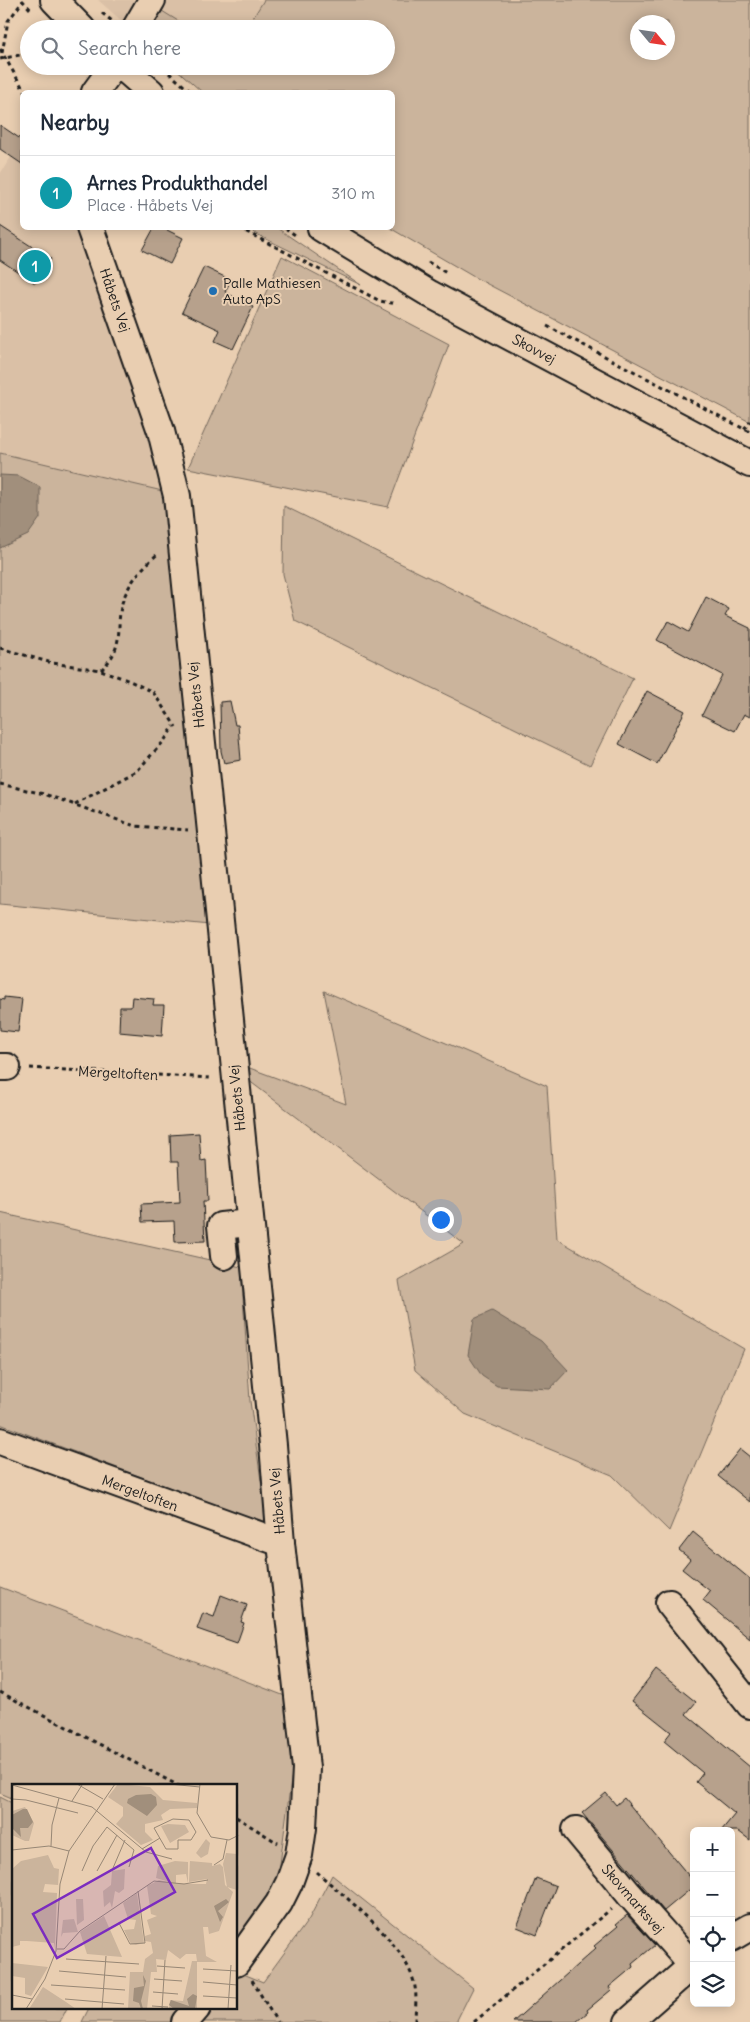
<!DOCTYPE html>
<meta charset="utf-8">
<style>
:root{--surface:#fff;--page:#f6f6f7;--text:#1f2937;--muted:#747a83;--line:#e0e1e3;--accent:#1f6fb2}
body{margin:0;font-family:Delius,sans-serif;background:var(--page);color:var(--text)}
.controls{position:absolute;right:15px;bottom:15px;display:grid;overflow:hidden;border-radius:8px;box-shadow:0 2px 12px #0003}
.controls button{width:45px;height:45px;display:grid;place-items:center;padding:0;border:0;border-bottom:1px solid var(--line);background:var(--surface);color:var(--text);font:25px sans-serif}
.compass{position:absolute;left:630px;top:15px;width:45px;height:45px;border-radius:50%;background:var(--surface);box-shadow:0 2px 12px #0003;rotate:119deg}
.you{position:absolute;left:440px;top:1219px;width:18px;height:18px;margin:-12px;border:4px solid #fff;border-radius:50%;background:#1a73e8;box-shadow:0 0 0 8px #1a73e833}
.badge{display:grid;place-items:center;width:32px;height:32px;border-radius:50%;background:var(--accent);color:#fff;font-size:16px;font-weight:700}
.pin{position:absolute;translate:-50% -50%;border:2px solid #fff;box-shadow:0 1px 5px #0006}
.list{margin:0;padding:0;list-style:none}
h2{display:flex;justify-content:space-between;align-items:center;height:65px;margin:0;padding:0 20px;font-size:21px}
h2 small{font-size:16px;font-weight:400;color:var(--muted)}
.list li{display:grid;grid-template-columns:32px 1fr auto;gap:15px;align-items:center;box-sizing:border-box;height:75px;padding:0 20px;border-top:1px solid var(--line)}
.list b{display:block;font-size:19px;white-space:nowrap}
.list p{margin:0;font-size:16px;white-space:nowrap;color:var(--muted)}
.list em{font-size:16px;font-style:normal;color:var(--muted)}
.icon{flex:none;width:28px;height:28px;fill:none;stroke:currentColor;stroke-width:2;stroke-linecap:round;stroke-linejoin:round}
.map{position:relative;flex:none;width:750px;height:2022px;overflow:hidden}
.search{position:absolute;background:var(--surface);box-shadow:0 2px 12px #0003;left:20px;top:20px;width:375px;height:55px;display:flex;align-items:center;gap:12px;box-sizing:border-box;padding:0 18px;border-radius:28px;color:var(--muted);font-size:19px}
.panel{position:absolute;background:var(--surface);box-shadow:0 2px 12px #0003;left:20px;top:90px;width:375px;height:140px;border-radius:8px}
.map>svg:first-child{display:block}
</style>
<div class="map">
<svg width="750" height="2022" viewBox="0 0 750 2022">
<rect width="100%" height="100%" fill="#e9ceb1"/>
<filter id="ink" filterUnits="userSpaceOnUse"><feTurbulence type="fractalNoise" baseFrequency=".02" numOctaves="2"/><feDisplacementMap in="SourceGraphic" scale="10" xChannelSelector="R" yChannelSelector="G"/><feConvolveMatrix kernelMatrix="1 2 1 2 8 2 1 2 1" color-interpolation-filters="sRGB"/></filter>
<g filter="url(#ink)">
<g fill="#dac0a6">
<polygon points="98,0 392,0 374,29 131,29"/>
<polygon points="22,140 22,228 79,228 171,493 0,453 0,174"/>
</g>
<g fill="#cbb49c" stroke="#74685c" fill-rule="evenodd">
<path d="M264 0H750V422L474 277 390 228H392V92H202L173 66H215L218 73 222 66H386V29H246ZM638 22H668V52H638Z"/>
<polygon points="162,11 191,29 150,29"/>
<polygon points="246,228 277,228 361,285 266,239"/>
<polygon points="282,256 449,344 388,507 188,468"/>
<polygon points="0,453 171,493 210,925 0,904"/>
<polygon points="284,506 633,678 590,765 295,621 283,574"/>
<polygon points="324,991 547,1086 557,1239 744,1349 669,1531 612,1475 465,1414 415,1370 399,1281 464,1244 248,1080 247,1067 346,1104"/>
<polygon points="0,1213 241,1267 250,1401 267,1524 0,1424"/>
<polygon points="0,1587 285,1696 293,1765 277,1887 236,1949 236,1786 14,1786 14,1799 0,1793"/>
<polygon points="0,1797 14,1804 14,2008 67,2008 60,2022 0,2022"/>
<polygon points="332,1875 473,1988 456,2022 196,2022 208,2008 236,2008 236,1978 241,1973 263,1982 309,1919"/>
<polygon points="89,2008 188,2008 177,2022 82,2022"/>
</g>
<g fill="#a18f7c" stroke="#6c6156">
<polygon points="0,475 19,476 40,487 40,518 28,535 0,548"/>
<polygon points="492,1311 541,1341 568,1370 550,1389 497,1386 482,1376 468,1355 474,1319"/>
</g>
<g fill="#b7a18c" stroke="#1c1c1c">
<polygon points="0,125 22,140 22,164 0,149"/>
<polygon points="0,226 51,259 35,283 0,260"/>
<polygon points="154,228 163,228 183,238 170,264 142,250"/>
<polygon points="204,267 231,280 225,292 253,307 233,349 215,341 220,330 182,312"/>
<polygon points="706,597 729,609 725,616 750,628 750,717 744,714 735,731 702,715 722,675 657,640 668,621 688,632"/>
<polygon points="647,691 685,711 657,764 619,744"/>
<polygon points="230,701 235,725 238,725 241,760 224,763 221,751 220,702"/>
<polygon points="4,997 22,999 18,1032 0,1030 0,999 4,1000"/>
<polygon points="132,997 154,999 153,1005 164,1005 162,1036 119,1032 120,1007 131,1007"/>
<polygon points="199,1133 201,1161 206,1160 208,1201 203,1201 205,1241 175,1242 174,1221 142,1222 141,1204 180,1202 178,1162 171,1162 170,1135"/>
<polygon points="740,1449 750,1457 750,1502 718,1476"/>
<polygon points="693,1532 750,1579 750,1639 703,1600 710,1591 682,1569 690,1559 679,1550"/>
<polygon points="221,1595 247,1605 241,1622 244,1623 237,1643 197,1629 203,1613 214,1617"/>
<polygon points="656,1670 696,1702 686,1714 750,1767 750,1840 738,1831 721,1831 735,1814 696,1782 703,1773 664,1741 671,1732 632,1701"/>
<polygon points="606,1793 616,1805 624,1798 694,1882 694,1886 664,1911 582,1813"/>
<polygon points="536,1878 556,1886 537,1935 517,1927"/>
<polygon points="627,1915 655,1945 632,1964 633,1967 609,1987 611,1990 587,2010 588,2012 576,2022 513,2022 596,1948 594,1946 618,1926 616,1924"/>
</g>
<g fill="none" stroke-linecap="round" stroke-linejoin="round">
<defs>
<g id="minor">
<polyline points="54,0 82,29"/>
<polyline points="135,29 152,0"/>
<polyline points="121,66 151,92"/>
<polyline points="95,92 114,66"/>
<polyline points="90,228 161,431 177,496 273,1445 281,1543 306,1768 303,1828 299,1855 289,1883 279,1903 236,1963"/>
<polyline points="321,228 430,294 750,464"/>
<polyline points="0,1067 7,1067"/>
<polyline points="224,1256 221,1226 250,1223"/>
<polyline points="0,1441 281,1543"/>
<polyline points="669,1603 750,1705"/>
<polyline points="576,1830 629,1894 692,1965"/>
<polyline points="731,1938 750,1927"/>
<polyline points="185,2022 197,2008"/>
<polyline points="628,2022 694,1964"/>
</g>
</defs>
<use href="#minor" stroke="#1c1c1c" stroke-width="30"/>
<g stroke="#1c1c1c" stroke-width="3" stroke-dasharray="4 4" stroke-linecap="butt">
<polyline points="22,0 32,11"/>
<polyline points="102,13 112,21"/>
<polyline points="0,49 25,92"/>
<polyline points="2,53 8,21 23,1"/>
<polyline points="0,59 20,55 29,58"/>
<polyline points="169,73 191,92"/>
<polyline points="239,228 380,301 397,304"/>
<polyline points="285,228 298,237"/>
<polyline points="428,262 448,274"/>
<polyline points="547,326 750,432"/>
<polyline points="744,429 750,421"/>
<polyline points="0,648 52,663 101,670 130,681 153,692 176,727"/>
<path d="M101 670C129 643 112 624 125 595 133 577 145 565 159 553"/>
<polyline points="0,784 44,794 135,826 188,830"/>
<polyline points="75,804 137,771 164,741 174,726"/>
<polyline points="30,1068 211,1078"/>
<polyline points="0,1692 179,1786"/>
<polyline points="236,1817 278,1843"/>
<path d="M317 1872C348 1900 408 1945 415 1987 417 1998 415 2011 415 2022"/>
<polyline points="252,1980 277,2022"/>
<polyline points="474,2022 611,1909"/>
</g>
<use href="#minor" stroke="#e9ceb1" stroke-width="26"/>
</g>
</g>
<circle fill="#1f6fb2" stroke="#e9ceb1" stroke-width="2" cx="213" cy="291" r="5"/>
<g text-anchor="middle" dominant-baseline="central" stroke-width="4" stroke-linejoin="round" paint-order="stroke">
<g font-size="14" fill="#1c1c1c" stroke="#e9ceb1" text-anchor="start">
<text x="223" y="283">Palle Mathiesen<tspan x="223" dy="16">Auto ApS</tspan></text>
</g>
<g font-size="14" fill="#1c1c1c" stroke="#e9ceb1">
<text transform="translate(115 300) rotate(71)">Håbets Vej</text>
<text transform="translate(534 349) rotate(28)">Skovvej</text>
<text transform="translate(196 695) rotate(-96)">Håbets Vej</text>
<text transform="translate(118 1073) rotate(3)">Mergeltoften</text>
<text transform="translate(237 1098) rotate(-96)">Håbets Vej</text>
<text transform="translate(140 1493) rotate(20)">Mergeltoften</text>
<text transform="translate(277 1501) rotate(-95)">Håbets Vej</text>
<text transform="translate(633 1899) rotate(49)">Skovmarksvej</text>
</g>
</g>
<g transform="translate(12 1784)">
<rect width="225" height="225" fill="#e9ceb1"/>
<path d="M106 0 138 3 151 16 185 19V24L158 25 149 31 151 36 133 40V48L141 56 129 61 104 40 111 32V23L96 13ZM13 23 22 39 17 57H13L0 51V27ZM156 40 173 41 177 48 158 59 149 42ZM194 55 198 59 196 70 189 74 184 69ZM214 69 225 70V106L215 103 211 80ZM36 71 42 84 47 85 46 101 33 100 31 108 45 109 43 164 42 159 15 157H8V161L0 163V85L9 77ZM163 77 176 78V99L174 90 164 91V99L175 100H194L195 95 177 98 178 77 200 79V82L208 80 211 83 213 101 221 108 207 147 197 150 196 143H191L194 172 205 178H185V225H157L158 216 171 217 180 177H185L184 170H174L168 175 156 166 154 176 144 175 145 188H139L135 225H116L118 188H131L133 175 141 169 139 158 133 157V152L139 150 135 136 145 132 139 130 135 102 147 96 161 99 144 94 146 82ZM113 85 112 105 107 109 103 107 100 124 98 118 92 123 91 107 99 101 100 87ZM125 109 132 159 124 161 119 160 112 146 122 145 124 136 116 135 111 119ZM64 115H71L72 136 65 141ZM92 132 110 173 75 170 68 148ZM62 135 66 148 51 149 49 153 51 136ZM0 179 36 183 19 212 13 210V194L0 192ZM31 203 54 218 64 225H17Z" fill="#cbb49c"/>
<path d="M139 10 144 13 145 21 135 32 115 19 116 15 124 11ZM11 25H15L21 38 16 44H8L9 53 0 44V31ZM214 115 217 118 206 127 211 133 208 138 202 122ZM131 191 134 197 129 217 131 225H129L127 219 121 217 122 204 132 202ZM181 210 185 212 183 225H162L157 221 159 216 177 222 175 215Z" fill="#a18f7c"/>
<path fill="none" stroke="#978775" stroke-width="1" d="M65 0 91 15M157 0 188 3M188 0 185 29 199 53 217 56 225 52M0 1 80 23 134 68 160 75M0 15 14 16 66 29M60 17 70 1M161 35 177 36 184 48 179 56H166V65H154L142 44ZM39 62 40 41 47 14M130 65 148 54M0 66 37 62 57 67M202 81 211 75 215 56M101 84 113 56M70 87 81 62 95 43 122 66 117 83M85 87 105 51M107 139 118 160 133 159 126 107M45 165H52L68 147 142 97 172 100 196 96M54 175 127 180M145 182 173 184M191 185 225 187M47 187 114 193M142 195 170 197M191 198 225 201M39 201 113 206M141 208 166 210M0 211 20 215M191 212 225 214M53 215 112 220M140 222 156 223M14 225 33 195 44 167 48 100 57 67 103 0M90 225 94 172M150 225 153 176M216 225 219 181"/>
<path fill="#7b2cbf" fill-opacity="0.15" stroke="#7b2cbf" stroke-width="2.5" d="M139 64 163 108 45 174 21 130Z"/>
<rect width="225" height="225" fill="none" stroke="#1c1c1c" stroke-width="2.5"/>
</g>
</svg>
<div class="controls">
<button>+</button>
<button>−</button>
<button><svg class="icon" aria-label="locate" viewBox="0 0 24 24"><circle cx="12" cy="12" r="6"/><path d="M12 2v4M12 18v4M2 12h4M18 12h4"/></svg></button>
<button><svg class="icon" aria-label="layers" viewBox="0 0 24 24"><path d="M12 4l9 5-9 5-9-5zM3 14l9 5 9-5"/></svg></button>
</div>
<svg class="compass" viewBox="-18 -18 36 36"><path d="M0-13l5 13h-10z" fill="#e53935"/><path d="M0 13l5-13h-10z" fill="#747a83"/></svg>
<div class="you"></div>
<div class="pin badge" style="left:35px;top:266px;background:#0f9aa8">1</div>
<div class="search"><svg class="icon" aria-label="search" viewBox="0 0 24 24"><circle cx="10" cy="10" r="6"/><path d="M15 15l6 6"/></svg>Search here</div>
<section class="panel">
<h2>Nearby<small></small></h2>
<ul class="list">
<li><span class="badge" style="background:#0f9aa8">1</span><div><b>Arnes Produkthandel</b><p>Place · Håbets Vej</p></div><em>310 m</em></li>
</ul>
</section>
</div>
